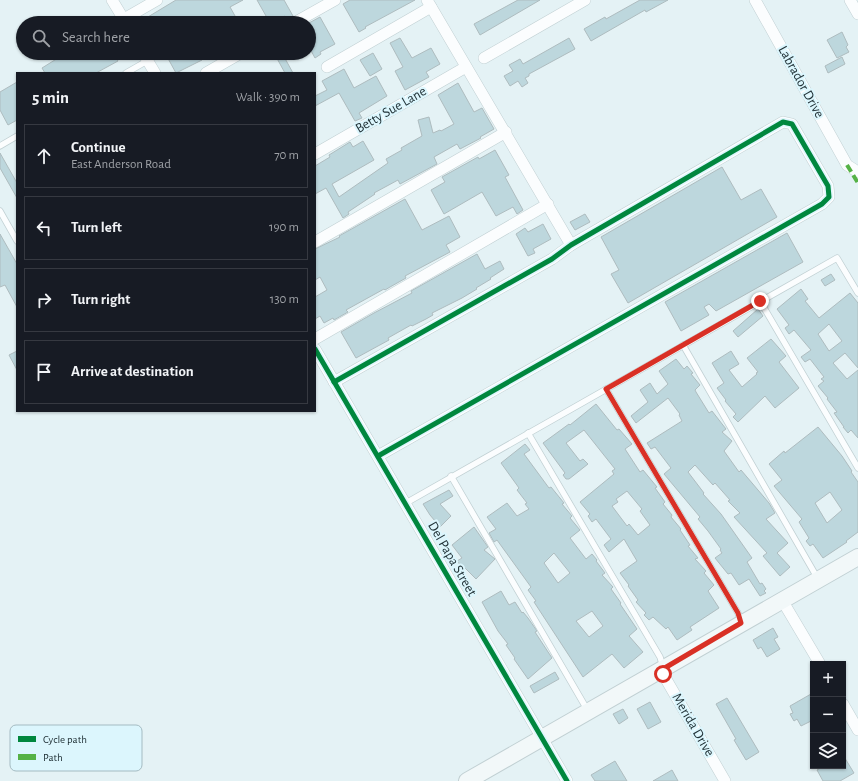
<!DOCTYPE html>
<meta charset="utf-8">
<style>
:root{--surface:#171b24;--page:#20242c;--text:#f1f3f6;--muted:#9ea1a6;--line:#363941}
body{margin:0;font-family:"Alegreya Sans",sans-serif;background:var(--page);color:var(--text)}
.controls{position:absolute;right:12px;bottom:12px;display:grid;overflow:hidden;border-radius:0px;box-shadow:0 1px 3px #0004}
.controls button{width:36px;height:36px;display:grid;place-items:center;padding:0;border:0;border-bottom:1px solid var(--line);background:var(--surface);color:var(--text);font:20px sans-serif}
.stop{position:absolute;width:12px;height:12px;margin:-9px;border:3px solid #d93025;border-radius:50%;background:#fff}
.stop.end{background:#d93025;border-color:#fff;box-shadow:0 1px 4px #0008}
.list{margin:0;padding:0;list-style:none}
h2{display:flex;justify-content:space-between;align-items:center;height:52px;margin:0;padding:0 16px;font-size:17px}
h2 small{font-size:13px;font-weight:400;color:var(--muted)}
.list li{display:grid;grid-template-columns:26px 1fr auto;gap:12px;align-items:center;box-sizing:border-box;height:64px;margin:0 8px 8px;padding:0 8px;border:1px solid var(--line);border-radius:0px}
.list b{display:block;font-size:15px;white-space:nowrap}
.list p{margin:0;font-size:13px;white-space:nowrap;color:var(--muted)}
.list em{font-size:13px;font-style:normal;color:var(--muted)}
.icon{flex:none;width:22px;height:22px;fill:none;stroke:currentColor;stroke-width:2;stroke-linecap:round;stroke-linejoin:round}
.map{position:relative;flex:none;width:858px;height:781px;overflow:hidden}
.search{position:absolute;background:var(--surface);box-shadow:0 1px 3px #0004;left:16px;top:16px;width:300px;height:44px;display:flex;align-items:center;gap:10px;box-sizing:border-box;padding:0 14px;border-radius:22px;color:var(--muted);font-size:15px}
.panel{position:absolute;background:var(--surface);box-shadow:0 1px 3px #0004;left:16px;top:72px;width:300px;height:340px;border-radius:0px}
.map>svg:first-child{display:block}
</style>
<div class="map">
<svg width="858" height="781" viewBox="0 0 858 781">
<rect width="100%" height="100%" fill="#e4f2f5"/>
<g fill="#bdd7dd" stroke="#aebcbf" fill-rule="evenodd">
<polygon points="176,0 243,0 230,7 239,23 138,23"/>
<polygon points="257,0 284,0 293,16 286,19 285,16 273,23 270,23"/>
<polygon points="350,0 415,0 365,27 366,28 359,32 343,4"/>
<polygon points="518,0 540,0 480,35 474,24"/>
<polygon points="640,0 668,0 646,12 645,10 591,41 584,29 605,17 606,19"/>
<polygon points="320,17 335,44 320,52 321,54 315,58 309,47 309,23"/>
<polygon points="842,32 848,45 846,47 849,52 837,58 827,40"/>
<polygon points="400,38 412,58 431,48 440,64 426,72 429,77 405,90 395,71 403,67 390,43"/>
<polygon points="569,38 575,49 529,74 529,76 525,78 528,83 522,87 518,81 510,86 504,76 513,71 509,65 520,59 523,64"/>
<polygon points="66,53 113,53 118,61 96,73 45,73 42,68"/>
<polygon points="165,53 199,53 202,60 176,73"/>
<polygon points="274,53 282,53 293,73 285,73"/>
<polygon points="373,53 382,69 370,76 360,60"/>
<polygon points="842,57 845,64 828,73 825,66"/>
<polygon points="344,69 354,88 376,76 387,96 359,113 362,118 355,121 339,93 315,106 315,96 327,90 322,81"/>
<polygon points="17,82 17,120 8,125 0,110 0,92"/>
<polygon points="458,83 474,112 482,108 494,129 480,137 481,138 460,149 457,144 434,157 437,164 400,184 398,180 374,193 375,194 348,212 349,214 343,218 326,188 315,194 315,166 330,157 329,155 350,142 353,147 363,141 374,160 332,184 339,197 388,163 386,159 402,150 401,148 422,136 418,120 429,117 433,133 440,130 441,131 454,124 438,95"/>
<polygon points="495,150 509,175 505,177 523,210 517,214 513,207 496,216 482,192 444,214 431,190 445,182 442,177 478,157 479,159"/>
<polygon points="0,153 17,183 17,198 0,168"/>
<polygon points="722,167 741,200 761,189 777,217 628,303 611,274 619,270 601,237"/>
<polygon points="405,199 422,230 449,216 460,237 446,245 450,252 405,276 406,278 390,287 385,290 384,289 346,310 348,312 334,320 333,318 324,323 320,316 315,319 315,297 327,290 320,277 315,280 315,249 340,237 339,236"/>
<polygon points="585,214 590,222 575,230 570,222"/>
<polygon points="543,224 551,239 533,249 535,253 528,256 516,234 525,228 528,232"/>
<polygon points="787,233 803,262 716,311 709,304 704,307 709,315 681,331 665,302"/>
<polygon points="0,234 17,264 17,307 5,285 0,287"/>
<polygon points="477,254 485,269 500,261 504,269 490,278 491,279 476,288 477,289 462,298 432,313 433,315 426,319 412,326 411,325 388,338 389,340 356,358 341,332 374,313 412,293 411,291"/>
<polygon points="831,274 835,280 825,286 821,280"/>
<path d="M801 289 808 299 805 301 819 318 850 293 858 303V368L845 353 833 363 847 379 858 370V438L851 430 848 433 843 427H844L834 413 837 412 827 399 828 398 818 386 824 381 821 379 824 377 810 359 805 362 801 357 811 350 794 330 789 334 785 328 789 325 777 309ZM829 324 842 341 829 351 818 334Z"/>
<polygon points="758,309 763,316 738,337 733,331"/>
<polygon points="771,339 786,356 779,362 799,388 775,408 765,396 738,422 733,417 736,414 725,401 726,400 717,388 724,383 712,363 731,351 739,364 729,370 742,387 757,374 756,373 758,372 747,358"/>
<polygon points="17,351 17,370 9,355"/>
<polygon points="676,359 684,369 687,366 693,373 691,374 700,385 695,390 696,392 709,413 712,411 726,429 722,432 732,441 724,451 739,472 741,470 769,503 775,513 766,519 788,543 777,553 790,567 780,576 763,556 767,553 734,517 740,513 728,501 730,500 715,483 713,485 695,465 688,472 704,493 703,494 721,514 752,558 747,562 760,584 762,583 766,589 764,591 766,593 760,596 749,579 739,585 731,573 728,574 715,558 722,553 720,550 721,549 708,531 698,519 700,517 664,474 671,468 655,447 651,449 647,443 682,421 679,415 680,414 668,398 636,423 631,416 648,402 640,390 650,383 657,394 668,384 659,371"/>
<path d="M596 404 617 430 619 429 632 444 625 449 640 472 643 470 657 487 655 488 665 502 663 504 672 515 671 517 681 529 680 530 690 545 688 546 698 558 695 559 706 571 704 573 714 585 708 591 719 608 690 627 692 630 677 640 668 627 666 629 653 617 649 620 644 615 646 613 636 602 638 600 628 586 629 585 620 573 637 561 624 539 609 552 604 545 611 539 596 519 592 522 588 516 590 514 580 502 614 474 612 471 615 469 584 430 566 443 580 461 583 459 588 464 569 479H566L563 475 565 473 543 443 569 424 570 425ZM627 491 642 509 640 511 650 525 638 535 629 524 627 526 612 506 618 502 616 499Z"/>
<path d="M818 427 842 456 852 471 851 472 858 482V532L846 541 847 542 823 558 813 544 810 546 806 541 809 538 799 522 802 519 774 486 782 480 769 464 784 451 785 453ZM830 492 842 510 827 523 815 503Z"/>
<path d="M525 444 530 450 524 454 549 488 551 487 564 503 562 504 572 516 570 518 580 530 570 538 586 559 592 554 597 560 596 561 605 573 602 575 613 587 611 589 621 603 620 604 637 629 629 636 643 652 624 668 612 654 583 677 534 602 536 601 528 590 531 587 497 540 494 542 489 533 496 529 487 517 507 503 517 516 529 509 525 504 527 503 517 490 519 488 501 463ZM554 553 570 573 558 583 544 563ZM592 611 603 626 589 637 576 621Z"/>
<polygon points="449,490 453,496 440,504 451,516 440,527 430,515 423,504"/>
<polygon points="474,527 488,547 484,550 495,559 476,579 463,566 462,567 457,561 462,558 452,545"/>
<polygon points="501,591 509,605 515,602 522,613 523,612 528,618 537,631 535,632 552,658 528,679 514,659 515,658 506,645 508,644 498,631 482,602"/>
<polygon points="773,628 778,637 774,639 780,649 767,657 761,647 758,649 753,640"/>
<polygon points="555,672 559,679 534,693 530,686"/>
<polygon points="811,694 813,698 813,720 801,726 797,719 794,721 790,714 793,713 790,706"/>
<polygon points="727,698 759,752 746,760 734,740 736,739 716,704"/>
<polygon points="650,702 661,722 648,729 637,709"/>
<polygon points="623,709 628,718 619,724 613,714"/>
<polygon points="843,755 854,773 840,781 823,781 817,770 824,766 843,766"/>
<polygon points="615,761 627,781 595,781 591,775"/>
<polygon points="672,770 678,781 653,781"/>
</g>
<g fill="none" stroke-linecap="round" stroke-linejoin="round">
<defs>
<g id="lane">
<polyline points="126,73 147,61"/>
<polyline points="0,146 17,136"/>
<polyline points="0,211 17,241"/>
<polyline points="760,301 858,468"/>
<polyline points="683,345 818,579"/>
<polyline points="606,389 738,613 741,622"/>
<polyline points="528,433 660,657 663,667"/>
<polyline points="451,476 588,711"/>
<polyline points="406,503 837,258 858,293"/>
</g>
<g id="street">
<polyline points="112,0 126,23"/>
<polyline points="427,0 571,245"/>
<polyline points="755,0 847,165 858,172"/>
<polyline points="850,0 858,14"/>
<polyline points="124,19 157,0"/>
<polyline points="294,23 335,0"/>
<polyline points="143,53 155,73"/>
<polyline points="484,58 585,0"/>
<polyline points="327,67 431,7"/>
<polyline points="206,73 241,53"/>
<polyline points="315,154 466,67"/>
<polyline points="315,242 506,132"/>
<polyline points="315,339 548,204"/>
<polyline points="315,349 567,781"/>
<polyline points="334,382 552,259 571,245 783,122 792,124 828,186 829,197 822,204 378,456"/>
<polyline points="782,600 820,664"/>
<polyline points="663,669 663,674 725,781"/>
<polyline points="843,704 858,730"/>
</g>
<polyline id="secondary" points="467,781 858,557"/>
</defs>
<use href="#lane" stroke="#c1d0d3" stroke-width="7"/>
<use href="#street" stroke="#c1d0d3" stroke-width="12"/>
<use href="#secondary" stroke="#c1d0d3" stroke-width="18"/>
<use href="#lane" stroke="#fbfdfe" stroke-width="5.5"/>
<use href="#street" stroke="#fbfdfe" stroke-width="11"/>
<use href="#secondary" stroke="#f2f8f9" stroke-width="16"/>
<polyline stroke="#55b246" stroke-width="4" stroke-dasharray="8 4" stroke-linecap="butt" points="847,165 858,183"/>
<defs>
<g id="cycleway">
<polyline points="315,349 567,781"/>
<polyline points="334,382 552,259 571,245 783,122 792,124 828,186 829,197 822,204 378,456"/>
</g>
</defs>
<use href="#cycleway" stroke="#dcf6fd" stroke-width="8"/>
<use href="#cycleway" stroke="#00873e" stroke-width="5"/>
</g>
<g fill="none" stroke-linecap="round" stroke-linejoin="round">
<polyline stroke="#d93025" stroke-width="5" points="663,674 663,669 741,623 738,613 606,389 760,301"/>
</g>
<g text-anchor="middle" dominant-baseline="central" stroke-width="4" stroke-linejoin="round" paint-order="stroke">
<g font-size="14" fill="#213237" stroke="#dcf6fd">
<text transform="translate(801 82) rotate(61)">Labrador Drive</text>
<text transform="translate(391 110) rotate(-30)">Betty Sue Lane</text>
<text transform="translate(452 559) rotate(60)">Del Papa Street</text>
<text transform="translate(693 725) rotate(60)">Merida Drive</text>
</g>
</g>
<rect x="10" y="725" width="132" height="46" rx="6" fill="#dcf6fd" stroke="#a4bbc2" stroke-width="1"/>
<rect x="18" y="736" width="18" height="6" fill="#00873e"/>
<rect x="18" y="754" width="18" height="6" fill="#55b246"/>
<g font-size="11" fill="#213237">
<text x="43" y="743">Cycle path</text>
<text x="43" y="761">Path</text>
</g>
</svg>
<div class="controls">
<button>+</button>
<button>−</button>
<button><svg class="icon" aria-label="layers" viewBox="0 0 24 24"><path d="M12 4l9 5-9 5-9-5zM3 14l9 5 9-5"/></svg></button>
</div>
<div class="stop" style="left:663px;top:674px"></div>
<div class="stop end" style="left:760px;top:301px"></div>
<div class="search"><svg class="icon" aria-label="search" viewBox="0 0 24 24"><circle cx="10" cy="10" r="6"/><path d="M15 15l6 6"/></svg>Search here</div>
<section class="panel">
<h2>5 min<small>Walk · 390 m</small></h2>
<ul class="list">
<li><svg class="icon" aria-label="ahead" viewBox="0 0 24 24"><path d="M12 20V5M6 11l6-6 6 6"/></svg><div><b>Continue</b><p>East Anderson Road</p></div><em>70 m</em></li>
<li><svg class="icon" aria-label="left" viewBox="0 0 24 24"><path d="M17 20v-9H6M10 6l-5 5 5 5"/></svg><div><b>Turn left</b></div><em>190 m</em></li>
<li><svg class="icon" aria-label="right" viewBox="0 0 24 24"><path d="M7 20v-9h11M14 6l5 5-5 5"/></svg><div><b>Turn right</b></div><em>130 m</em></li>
<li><svg class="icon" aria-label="arrive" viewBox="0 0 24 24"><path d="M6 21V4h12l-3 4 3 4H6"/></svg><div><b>Arrive at destination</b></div></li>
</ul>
</section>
</div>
